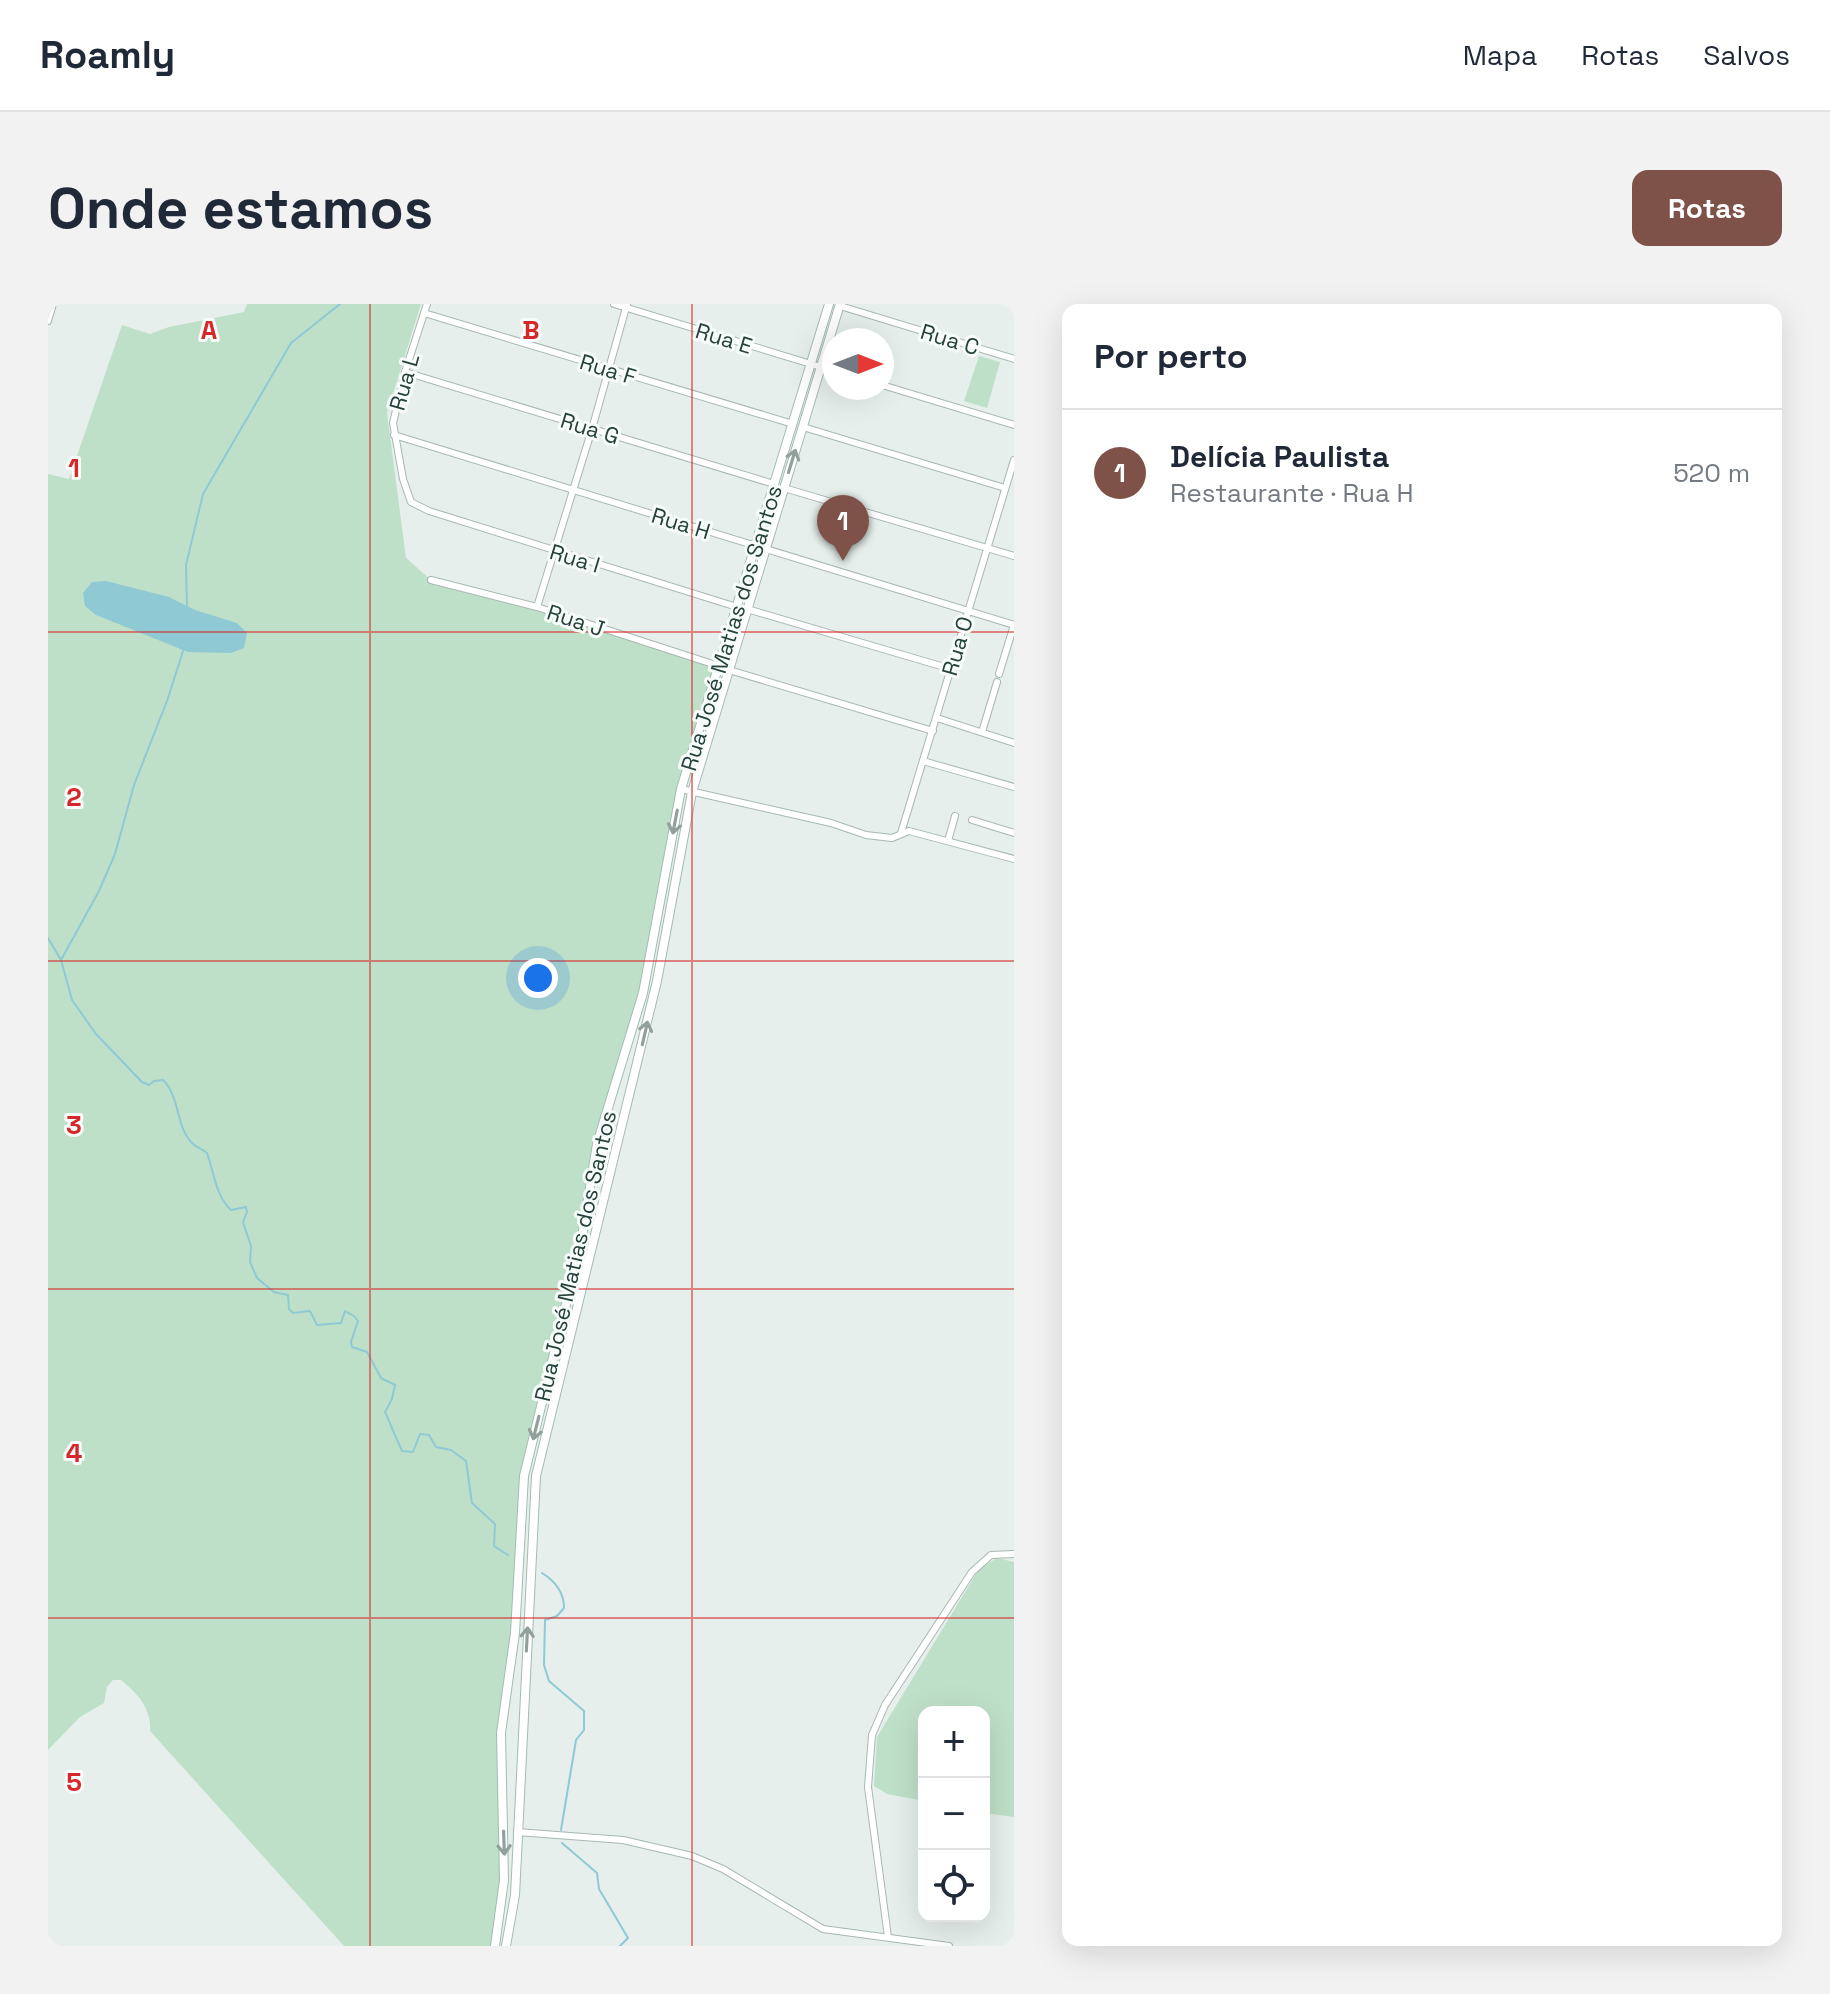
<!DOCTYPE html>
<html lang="pt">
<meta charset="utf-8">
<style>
:root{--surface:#fff;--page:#f2f2f3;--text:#1f2937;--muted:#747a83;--line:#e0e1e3;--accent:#7f5249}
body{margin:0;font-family:"Space Grotesk",sans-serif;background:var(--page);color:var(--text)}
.controls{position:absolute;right:24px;bottom:24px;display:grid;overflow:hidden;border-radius:16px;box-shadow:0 8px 32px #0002}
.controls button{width:72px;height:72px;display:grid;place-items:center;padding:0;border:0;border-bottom:2px solid var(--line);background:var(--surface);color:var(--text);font:40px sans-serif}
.compass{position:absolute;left:774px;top:24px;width:72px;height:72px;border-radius:50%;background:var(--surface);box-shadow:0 8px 32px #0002;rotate:90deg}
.you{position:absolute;left:490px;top:674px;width:28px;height:28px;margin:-20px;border:6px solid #fff;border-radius:50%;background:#1a73e8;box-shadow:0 0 0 12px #1a73e833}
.badge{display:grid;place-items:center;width:52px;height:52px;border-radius:50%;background:var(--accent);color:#fff;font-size:26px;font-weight:700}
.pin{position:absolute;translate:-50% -66px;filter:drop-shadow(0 2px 4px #0008)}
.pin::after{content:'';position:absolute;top:42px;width:28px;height:24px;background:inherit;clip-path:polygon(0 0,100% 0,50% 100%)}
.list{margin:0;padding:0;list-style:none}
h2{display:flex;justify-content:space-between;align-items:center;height:104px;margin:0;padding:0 32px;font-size:34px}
h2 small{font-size:26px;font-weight:400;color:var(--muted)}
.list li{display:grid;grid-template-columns:52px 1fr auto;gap:24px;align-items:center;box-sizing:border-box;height:128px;padding:0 32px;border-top:2px solid var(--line)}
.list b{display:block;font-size:30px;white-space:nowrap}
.list p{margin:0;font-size:26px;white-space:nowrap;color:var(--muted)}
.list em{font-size:26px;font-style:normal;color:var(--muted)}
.icon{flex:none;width:44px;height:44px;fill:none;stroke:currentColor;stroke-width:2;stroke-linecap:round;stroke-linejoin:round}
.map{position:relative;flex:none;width:966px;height:1642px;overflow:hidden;border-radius:16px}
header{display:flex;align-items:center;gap:48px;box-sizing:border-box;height:112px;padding:0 40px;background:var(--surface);border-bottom:2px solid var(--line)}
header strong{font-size:38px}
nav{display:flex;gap:44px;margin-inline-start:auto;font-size:28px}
.intro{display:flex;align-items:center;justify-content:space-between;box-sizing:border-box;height:192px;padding:0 48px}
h1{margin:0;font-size:56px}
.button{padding:20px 36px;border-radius:16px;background:var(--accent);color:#fff;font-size:28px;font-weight:700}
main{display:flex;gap:48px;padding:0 48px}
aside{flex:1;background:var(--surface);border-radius:16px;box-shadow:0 8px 32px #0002}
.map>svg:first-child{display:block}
</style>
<header>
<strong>Roamly</strong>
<nav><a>Mapa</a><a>Rotas</a><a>Salvos</a></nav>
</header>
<div class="intro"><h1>Onde estamos</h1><a class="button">Rotas</a></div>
<main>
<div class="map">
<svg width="966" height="1642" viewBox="0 0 966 1642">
<rect width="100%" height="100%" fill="#e6efeb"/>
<g fill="#bfe0c8">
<path d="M199 0H373L339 109 358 254 383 276 489 303 671 362 633 485 603 652 557 810 533 939 476 1172 467 1329 453 1429 457 1548 447 1642H296L102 1427C104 1405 89 1389 73 1376H65L59 1383 56 1399 32 1413 0 1446V170L21 175 74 21 102 30 121 23 196 8Z"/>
<polygon points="931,52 952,58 939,104 916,97"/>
<polygon points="949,1254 966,1258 966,1513 936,1509 936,1408 876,1408 876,1497 839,1490 826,1482 829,1433 931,1265"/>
</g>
<polygon fill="#8ec9d4" points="58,277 121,293 147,306 189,319 199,329 196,344 183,349 140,348 48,311 37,302 35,289 44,278"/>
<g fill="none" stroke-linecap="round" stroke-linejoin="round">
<g stroke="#8ec9d4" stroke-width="2">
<polyline points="139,302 138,261 155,190 243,39 292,0"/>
<path d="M0 634 13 656 24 696 48 730 94 778 101 781 106 777 115 776C133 794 127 822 144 839 148 843 154 845 159 849 166 868 167 891 183 906L198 903 199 908 195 918 203 942 202 958 209 974 226 988 240 991 241 1005 245 1009 262 1007 269 1021 293 1019 297 1007 306 1012 310 1017 303 1038 304 1043 319 1048 333 1074 347 1081 344 1095 337 1108 354 1147 365 1148 372 1130 381 1131 388 1143 403 1146 418 1157 424 1199 447 1220 446 1242 460 1251"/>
<polyline points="13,656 51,587 67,550 86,481 119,397 136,344"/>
<path d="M494 1269C507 1277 516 1288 516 1304L509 1312 497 1316 496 1361 501 1377 536 1407V1426L528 1436 513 1526"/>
<polyline points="514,1539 549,1569 551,1585 580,1634 572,1642"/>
</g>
<defs>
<g id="street">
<polyline points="379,0 357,68 345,119 355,175 363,198 381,207 689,303"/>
<polyline points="566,0 786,67"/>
<polyline points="792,2 966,55"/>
<polyline points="376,9 745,120"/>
<polyline points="0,17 5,0"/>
<polyline points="357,68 726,180"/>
<polyline points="834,81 966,121"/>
<polyline points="755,123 957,184"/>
<polyline points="346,131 966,321"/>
<polyline points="736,184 966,252"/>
<polyline points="383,276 489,303 671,362"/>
<polyline points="489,303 544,125 579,0"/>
<polyline points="699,305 903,365"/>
<polyline points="681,366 885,427"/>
<polyline points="951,370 966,321"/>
<polyline points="889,414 966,439"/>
<polyline points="934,428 949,378"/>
<polyline points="875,457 966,483"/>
<polyline points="633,485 783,519 818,531 844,534 861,527 966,555"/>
<polyline points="924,516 966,529"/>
<polyline points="853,529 966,156"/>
<polyline points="900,537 907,512"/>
<polyline points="469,1528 575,1536 644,1552 675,1565 775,1625 901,1642"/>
<polyline points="840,1633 820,1483 824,1431 837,1401 924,1268 943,1251 966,1250"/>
</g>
<g id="secondary">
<polyline points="447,1642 456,1576 453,1429 467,1329 476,1172 533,939 549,840 595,689 633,485 781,0"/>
<polyline points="458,1642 467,1591 488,1172 609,677 644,488 792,0"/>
</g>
</defs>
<use href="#street" stroke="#a8b8b2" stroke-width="8"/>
<use href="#secondary" stroke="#a4bbb3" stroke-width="10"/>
<use href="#street" stroke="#fff" stroke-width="6"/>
<use href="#secondary" stroke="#fff" stroke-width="8"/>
</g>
<defs><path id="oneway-shaft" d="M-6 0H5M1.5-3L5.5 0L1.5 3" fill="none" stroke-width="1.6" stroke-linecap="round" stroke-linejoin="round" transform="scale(2)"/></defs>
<g stroke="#92a09c">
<use href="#oneway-shaft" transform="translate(744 157) rotate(-73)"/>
<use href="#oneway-shaft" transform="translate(627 518) rotate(101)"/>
<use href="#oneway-shaft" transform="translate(597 729) rotate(-77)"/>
<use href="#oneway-shaft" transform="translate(488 1124) rotate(104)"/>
<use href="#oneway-shaft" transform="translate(479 1335) rotate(-87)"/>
<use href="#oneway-shaft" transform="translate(456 1539) rotate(88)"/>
</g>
<path fill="none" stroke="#d62828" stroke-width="2" stroke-opacity="0.55" d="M322 0V1642M644 0V1642M0 328H966M0 657H966M0 985H966M0 1314H966"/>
<g text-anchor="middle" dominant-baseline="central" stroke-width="6" stroke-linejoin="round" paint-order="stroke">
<g font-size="22" fill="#24423a" stroke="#f7fbf9">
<text transform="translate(676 34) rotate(17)">Rua E</text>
<text transform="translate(902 35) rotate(17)">Rua C</text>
<text transform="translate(560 65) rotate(17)">Rua F</text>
<text transform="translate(356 78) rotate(-74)">Rua L</text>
<text transform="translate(542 124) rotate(17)">Rua G</text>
<text transform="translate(633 219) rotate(17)">Rua H</text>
<text transform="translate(527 254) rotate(17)">Rua I</text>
<text transform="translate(528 316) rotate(18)">Rua J</text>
<text transform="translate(683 324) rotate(-73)">Rua José Matias dos Santos</text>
<text transform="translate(909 342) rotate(-74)">Rua O</text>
<text transform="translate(527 952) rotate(-77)">Rua José Matias dos Santos</text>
</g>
</g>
<g font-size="26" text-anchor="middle" font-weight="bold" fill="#d62828" stroke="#f7fbf9" stroke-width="6" stroke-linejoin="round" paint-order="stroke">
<text x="161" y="35">A</text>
<text x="483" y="35">B</text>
<text x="26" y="173">1</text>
<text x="26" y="502">2</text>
<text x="26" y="830">3</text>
<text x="26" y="1158">4</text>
<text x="26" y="1487">5</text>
</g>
</svg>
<div class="controls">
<button>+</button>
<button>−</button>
<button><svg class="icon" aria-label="locate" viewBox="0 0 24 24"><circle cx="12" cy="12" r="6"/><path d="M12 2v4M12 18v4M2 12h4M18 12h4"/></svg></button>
</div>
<svg class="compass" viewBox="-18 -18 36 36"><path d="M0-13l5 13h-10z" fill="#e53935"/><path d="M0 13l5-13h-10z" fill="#747a83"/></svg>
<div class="you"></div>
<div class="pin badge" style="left:795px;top:257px">1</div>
</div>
<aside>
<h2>Por perto<small></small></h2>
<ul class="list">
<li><span class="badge">1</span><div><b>Delícia Paulista</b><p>Restaurante · Rua H</p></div><em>520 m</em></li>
</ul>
</aside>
</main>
